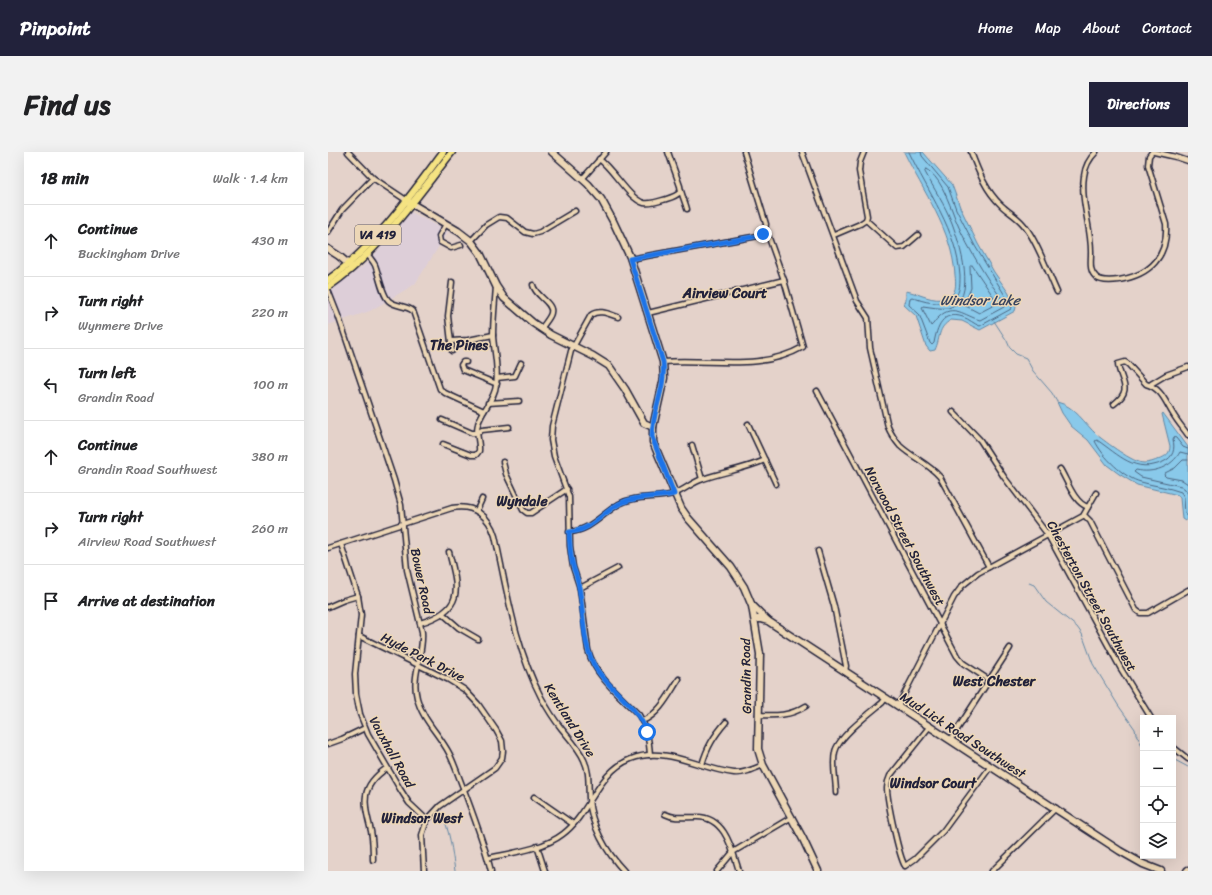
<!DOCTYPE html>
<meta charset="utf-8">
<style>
:root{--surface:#fff;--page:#f2f2f2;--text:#202124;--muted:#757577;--line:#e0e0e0;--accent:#22223b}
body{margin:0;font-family:Sriracha,sans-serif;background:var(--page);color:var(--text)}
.controls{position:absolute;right:12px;bottom:12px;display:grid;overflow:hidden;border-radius:0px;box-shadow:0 4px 16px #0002}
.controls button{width:36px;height:36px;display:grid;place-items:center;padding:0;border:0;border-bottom:1px solid var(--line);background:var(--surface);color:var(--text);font:20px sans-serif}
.stop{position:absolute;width:12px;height:12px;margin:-9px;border:3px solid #1a73e8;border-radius:50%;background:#fff}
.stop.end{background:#1a73e8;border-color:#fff;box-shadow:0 1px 4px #0008}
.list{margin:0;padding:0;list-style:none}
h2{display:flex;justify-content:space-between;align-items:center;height:52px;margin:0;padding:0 16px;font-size:17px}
h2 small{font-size:13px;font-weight:400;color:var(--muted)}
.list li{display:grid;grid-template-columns:26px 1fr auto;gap:12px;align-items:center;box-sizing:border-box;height:72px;padding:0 16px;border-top:1px solid var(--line)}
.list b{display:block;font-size:15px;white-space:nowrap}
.list p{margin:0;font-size:13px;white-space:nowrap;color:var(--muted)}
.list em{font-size:13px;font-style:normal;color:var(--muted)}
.icon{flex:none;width:22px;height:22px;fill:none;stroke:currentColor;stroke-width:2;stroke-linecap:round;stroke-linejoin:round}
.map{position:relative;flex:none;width:860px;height:719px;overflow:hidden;border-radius:0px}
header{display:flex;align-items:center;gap:24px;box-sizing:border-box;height:56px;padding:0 20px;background:var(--accent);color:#fff}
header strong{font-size:19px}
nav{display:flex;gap:22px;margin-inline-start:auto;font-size:14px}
.intro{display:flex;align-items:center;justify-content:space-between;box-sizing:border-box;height:96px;padding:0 24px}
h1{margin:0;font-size:28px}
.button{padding:10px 18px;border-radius:0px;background:var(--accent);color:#fff;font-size:14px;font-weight:700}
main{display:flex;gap:24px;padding:0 24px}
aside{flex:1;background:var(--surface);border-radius:0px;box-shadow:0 4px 16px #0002}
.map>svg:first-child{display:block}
</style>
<header>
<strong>Pinpoint</strong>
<nav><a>Home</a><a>Map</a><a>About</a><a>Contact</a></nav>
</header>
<div class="intro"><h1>Find us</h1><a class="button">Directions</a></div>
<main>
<aside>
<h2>18 min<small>Walk · 1.4 km</small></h2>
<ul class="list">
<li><svg class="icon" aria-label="ahead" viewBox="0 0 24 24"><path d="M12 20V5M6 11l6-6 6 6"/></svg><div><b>Continue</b><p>Buckingham Drive</p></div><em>430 m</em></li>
<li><svg class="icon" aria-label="right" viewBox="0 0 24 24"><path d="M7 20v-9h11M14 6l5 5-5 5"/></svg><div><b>Turn right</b><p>Wynmere Drive</p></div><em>220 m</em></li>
<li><svg class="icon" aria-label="left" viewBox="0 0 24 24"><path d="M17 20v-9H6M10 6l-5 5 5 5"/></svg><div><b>Turn left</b><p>Grandin Road</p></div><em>100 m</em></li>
<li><svg class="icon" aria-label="ahead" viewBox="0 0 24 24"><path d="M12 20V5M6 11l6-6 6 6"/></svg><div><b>Continue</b><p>Grandin Road Southwest</p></div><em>380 m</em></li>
<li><svg class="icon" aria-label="right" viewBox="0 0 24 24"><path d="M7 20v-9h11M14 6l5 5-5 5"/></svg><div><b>Turn right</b><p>Airview Road Southwest</p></div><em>260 m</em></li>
<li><svg class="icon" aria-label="arrive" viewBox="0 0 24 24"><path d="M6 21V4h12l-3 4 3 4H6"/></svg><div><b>Arrive at destination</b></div></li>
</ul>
</aside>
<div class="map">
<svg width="860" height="719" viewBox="0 0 860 719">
<rect width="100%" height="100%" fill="#e4d2ca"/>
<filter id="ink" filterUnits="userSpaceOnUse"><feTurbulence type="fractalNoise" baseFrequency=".025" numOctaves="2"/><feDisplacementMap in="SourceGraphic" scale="8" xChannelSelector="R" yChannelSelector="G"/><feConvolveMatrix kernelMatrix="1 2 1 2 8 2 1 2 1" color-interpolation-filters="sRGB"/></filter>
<g filter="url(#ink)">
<polygon fill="#ddced8" points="83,60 120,80 87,132 42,159 0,173 0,141 39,111"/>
<g fill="#89c9ea" stroke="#6086a4">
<path d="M576 0H595L624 33 632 55 650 92 666 120 680 140 688 155 687 159 652 178 634 169 623 168C609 176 613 185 607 198L602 199 598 194 588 164 576 153 578 148V139C591 141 605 151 619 146 629 142 628 132 627 123 624 77 595 40 576 0Z"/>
<path d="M729 250C747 254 756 271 769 283 778 290 805 311 816 311 821 311 827 309 831 307 838 304 842 302 842 294L834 262 835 261 860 295V367L857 369 854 367 852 346 850 343 809 333 791 322 779 313 760 288 743 274 734 261Z"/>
</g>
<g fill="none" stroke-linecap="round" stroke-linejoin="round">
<g stroke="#4b6581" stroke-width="1">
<path d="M581 0C600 41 629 78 632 124 632 134 632 143 623 148 612 154 595 150 584 145L582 146 581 153 591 162 602 191 604 193 606 191C609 175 614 158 635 165 641 167 646 172 652 174L683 157 684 155 647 94 628 57 620 35 594 4 593 0"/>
<path d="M598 17C612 25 618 44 624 58 632 81 645 103 658 124 664 134 671 142 677 152L676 155 652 168C637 164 625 151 611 165 607 168 606 172 603 174L594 156 595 154C603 155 612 157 620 156 651 149 631 90 624 71 617 53 606 37 597 20Z"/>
<polygon points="644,113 669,150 668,152 651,161 636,153 643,136 642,115"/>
<path d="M860 297 855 295 848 286 846 285 845 287C847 297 846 305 835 310 807 322 791 303 769 288L767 289C774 304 796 326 813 330 826 334 840 335 853 340L856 345 857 362 860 364"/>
<path d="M860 302 852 300C844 315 825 322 808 318L806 320 813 325 853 334 857 337 860 342"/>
<polyline points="860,308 855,308 847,316 837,321 836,323 838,325 854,328 860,332"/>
</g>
<g stroke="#6086a4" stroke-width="1">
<polyline points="666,169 679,189 682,196 688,202 698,206 705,219 724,241 729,250"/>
<polyline points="701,431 706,433 718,450 749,475 754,482 765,512 790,553 807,577 808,582 815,595"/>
<polyline points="845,607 860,615"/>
<path d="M113 660C122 678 124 699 127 719"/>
</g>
<defs>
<g id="street">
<polyline points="20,0 45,26 78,48"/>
<path d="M340 0 352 34C353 42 357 49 359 57"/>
<path d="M474 0 529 149 540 166 542 196 560 275C563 282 567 288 572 294 585 306 600 311 612 325L661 415"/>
<polyline points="536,0 532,10 531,19 539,64 538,68 569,96 576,95 590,83"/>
<path d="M643 0C650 19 658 39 673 53 681 61 692 66 698 76 710 91 720 121 729 140"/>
<path d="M768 0C762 6 757 15 756 24 752 50 764 76 763 102 763 110 761 119 768 125 773 130 784 129 791 128 822 123 840 105 838 72L820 13 821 4 824 0"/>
<polyline points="826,0 848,5 860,9"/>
<path d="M271 7C286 18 301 47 316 51 322 52 329 50 335 48 341 46 348 45 352 40"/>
<polyline points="255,26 278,0"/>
<polyline points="118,72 111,84 112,90 123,96 133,93"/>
<polyline points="0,80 14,58 45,26"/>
<polyline points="506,83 532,72 538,68"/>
<polyline points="143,89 158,73 171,65 179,66 197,80 205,82 212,80 247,59"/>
<path d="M40 103C42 106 45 109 47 113 51 123 54 143 61 149 68 155 78 153 85 159L112 237 117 241 156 259"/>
<polyline points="302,107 430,84 437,80"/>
<polyline points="124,130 120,164 124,199"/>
<path d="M205 133C207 144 226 151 223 161 222 166 216 172 213 177"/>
<path d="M0 138 11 166 66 328 73 353 79 418 94 480C96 502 83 524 89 546 94 567 111 582 121 601 127 613 131 626 136 638 146 665 156 691 163 719"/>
<polyline points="320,161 456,128"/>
<path d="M290 165C281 162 271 157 263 163L243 199 224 274 223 288 226 304 241 345 242 394 245 415 252 436 260 498C267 524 292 544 311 563 319 576 321 588 322 603"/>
<polyline points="123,189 140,188 165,183"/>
<polyline points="138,210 135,210 133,213 135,218 169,232"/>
<path d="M335 210C382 206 432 220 475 195L456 128 441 86 437 80 438 72 416 0"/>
<polyline points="169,226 187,224 193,211"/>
<polyline points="823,232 838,223 860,215"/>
<polyline points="489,239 629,504 635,511 661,528"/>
<polyline points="160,251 191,249"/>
<path d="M786 252C806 237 792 229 790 212L797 210 800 212 818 232C833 236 837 249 845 262 849 269 855 276 860 283"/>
<polyline points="625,260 652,288 676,325 720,383 793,517 823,566"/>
<polyline points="114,268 144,281 149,281 154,278 181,275"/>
<polyline points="420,272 448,332"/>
<path d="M115 292 143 303H148L151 299C152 290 147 281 150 272 154 258 167 247 168 233 171 216 166 200 165 184 165 167 167 150 168 134"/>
<polyline points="364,293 374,327"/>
<polyline points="175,310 178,322 195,358 199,361 203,361 239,337"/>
<path d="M732 317C739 328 746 351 760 355"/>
<polyline points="149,358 154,347"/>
<polyline points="756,363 762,369 808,458 812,461 820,461 860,438"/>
<path d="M241 380C262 379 274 362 291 352 307 343 328 347 345 342 356 339 364 330 375 327 395 320 417 317 437 308"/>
<polyline points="13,392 30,444 33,463 27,522 28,542 32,562 40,582 72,637 81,651 99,668"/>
<path d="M0 396 124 356C146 352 161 364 167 384 179 439 187 495 213 545 219 556 225 566 233 576 241 586 251 596 256 608 262 620 260 633 261 647 263 673 278 700 296 719"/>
<polyline points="490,399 506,454 518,514 517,520"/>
<polyline points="252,436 290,416"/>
<polyline points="0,455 16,448 30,444"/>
<polyline points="115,462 131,476 150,487"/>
<path d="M92 471C136 458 131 438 121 400"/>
<polyline points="31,484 121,528 137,538 150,552 168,578 174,589 175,599 174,606 167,616 112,654 99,668 94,683 96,719"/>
<polyline points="570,554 626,445 634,434 650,421 755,364 768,341"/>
<path d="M430 563C448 564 462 564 478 554"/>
<path d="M314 569C332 562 341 542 351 527"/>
<path d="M602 574 562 624C560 628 559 632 559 636 559 648 571 705 577 714L587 707 615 679 663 614"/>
<polyline points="623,587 682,496"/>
<polyline points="0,592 14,587 37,576"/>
<polyline points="845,595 860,607"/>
<path d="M374 613C379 595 386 584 398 570"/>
<path d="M508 641C508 628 504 613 507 600 510 585 542 561 554 551L558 546"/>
<polyline points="206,645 245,672"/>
<path d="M337 662C347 667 356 665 368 665 397 664 404 697 411 719"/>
<polyline points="209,694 217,719"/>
<path d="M160 706C183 701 216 697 235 682 262 662 269 620 303 607 338 593 371 617 406 621 415 622 426 617 435 613"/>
<path d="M45 708C45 698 45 689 43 679 36 651 31 635 59 616"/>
<polyline points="389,719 405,700 464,665"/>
<polyline points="664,719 728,656"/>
</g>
<g id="secondary">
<polyline points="224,0 260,32 273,47 285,69 302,105 335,210 336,226 325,275 325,290 353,356 360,366 403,415 416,435 424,454 432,502 430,597 435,613 475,687 490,719"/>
<polyline points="79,49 130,79 143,89 152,101 168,134 176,146 205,171 223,183 265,204 281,214 297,237 316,271 325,275"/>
<polyline points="0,97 11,104 24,115"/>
<polyline points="424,453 439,468"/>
<polyline points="427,467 433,467 440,469 792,699 815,712 833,719"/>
<polyline points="859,719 860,718"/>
</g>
<g id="primary">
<path d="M0 128C47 94 81 46 115 0"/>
<path d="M0 135C51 100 86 48 124 0"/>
</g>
</defs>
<use href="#street" stroke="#22223b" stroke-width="7"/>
<use href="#secondary" stroke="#22223b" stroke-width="9"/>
<use href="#primary" stroke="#22223b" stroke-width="9"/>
<use href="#street" stroke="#edd7b6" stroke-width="4"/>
<use href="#secondary" stroke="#edd7b6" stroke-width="6"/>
<use href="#primary" stroke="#f5e382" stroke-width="6"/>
</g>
</g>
<g fill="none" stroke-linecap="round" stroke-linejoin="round" filter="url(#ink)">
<path stroke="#1a73e8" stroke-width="5" d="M319 580C309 554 284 540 269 518 254 496 256 460 251 435 250 427 247 421 245 414 242 403 242 392 241 380 263 379 274 361 291 352 308 343 329 346 346 342L324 285C324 259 338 237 335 210L302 107 430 84 435 82"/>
</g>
<g text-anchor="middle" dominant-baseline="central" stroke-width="3" stroke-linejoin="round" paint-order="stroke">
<rect fill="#edd7b6" stroke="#5f5860" stroke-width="1" x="27" y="73" width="46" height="20" rx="3"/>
<g font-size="12" font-weight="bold" fill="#22223b">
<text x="50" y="83">VA 419</text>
</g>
<g font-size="13" fill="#22223b" stroke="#edd7b6">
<text transform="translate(577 384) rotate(62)">Norwood Street Southwest</text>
<text transform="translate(94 429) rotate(78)">Bower Road</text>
<text transform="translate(764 444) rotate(61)">Chesterton Street Southwest</text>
<text transform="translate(95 505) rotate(27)">Hyde Park Drive</text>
<text transform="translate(418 524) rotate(-91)">Grandin Road</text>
<text transform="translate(242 568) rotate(58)">Kentland Drive</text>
<text transform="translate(635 583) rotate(33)">Mud Lick Road Southwest</text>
<text transform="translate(64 600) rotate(61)">Vauxhall Road</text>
</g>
<g font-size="14" font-weight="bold" fill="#22223b" stroke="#edd7b6">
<text x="397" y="141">Airview Court</text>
<text x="131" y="193">The Pines</text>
<text x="194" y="349">Wyndale</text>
<text x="666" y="529">West Chester</text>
<text x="605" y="631">Windsor Court</text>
<text x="94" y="666">Windsor West</text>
</g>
<g font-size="14" font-style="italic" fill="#37435e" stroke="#edd7b6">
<text x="652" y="148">Windsor Lake</text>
</g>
</g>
</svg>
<div class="controls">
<button>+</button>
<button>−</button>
<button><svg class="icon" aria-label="locate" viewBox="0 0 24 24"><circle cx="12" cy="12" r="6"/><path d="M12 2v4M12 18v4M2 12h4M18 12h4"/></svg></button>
<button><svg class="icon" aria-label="layers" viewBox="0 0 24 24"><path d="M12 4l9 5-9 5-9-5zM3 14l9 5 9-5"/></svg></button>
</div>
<div class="stop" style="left:319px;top:580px"></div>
<div class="stop end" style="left:435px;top:82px"></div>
</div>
</main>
